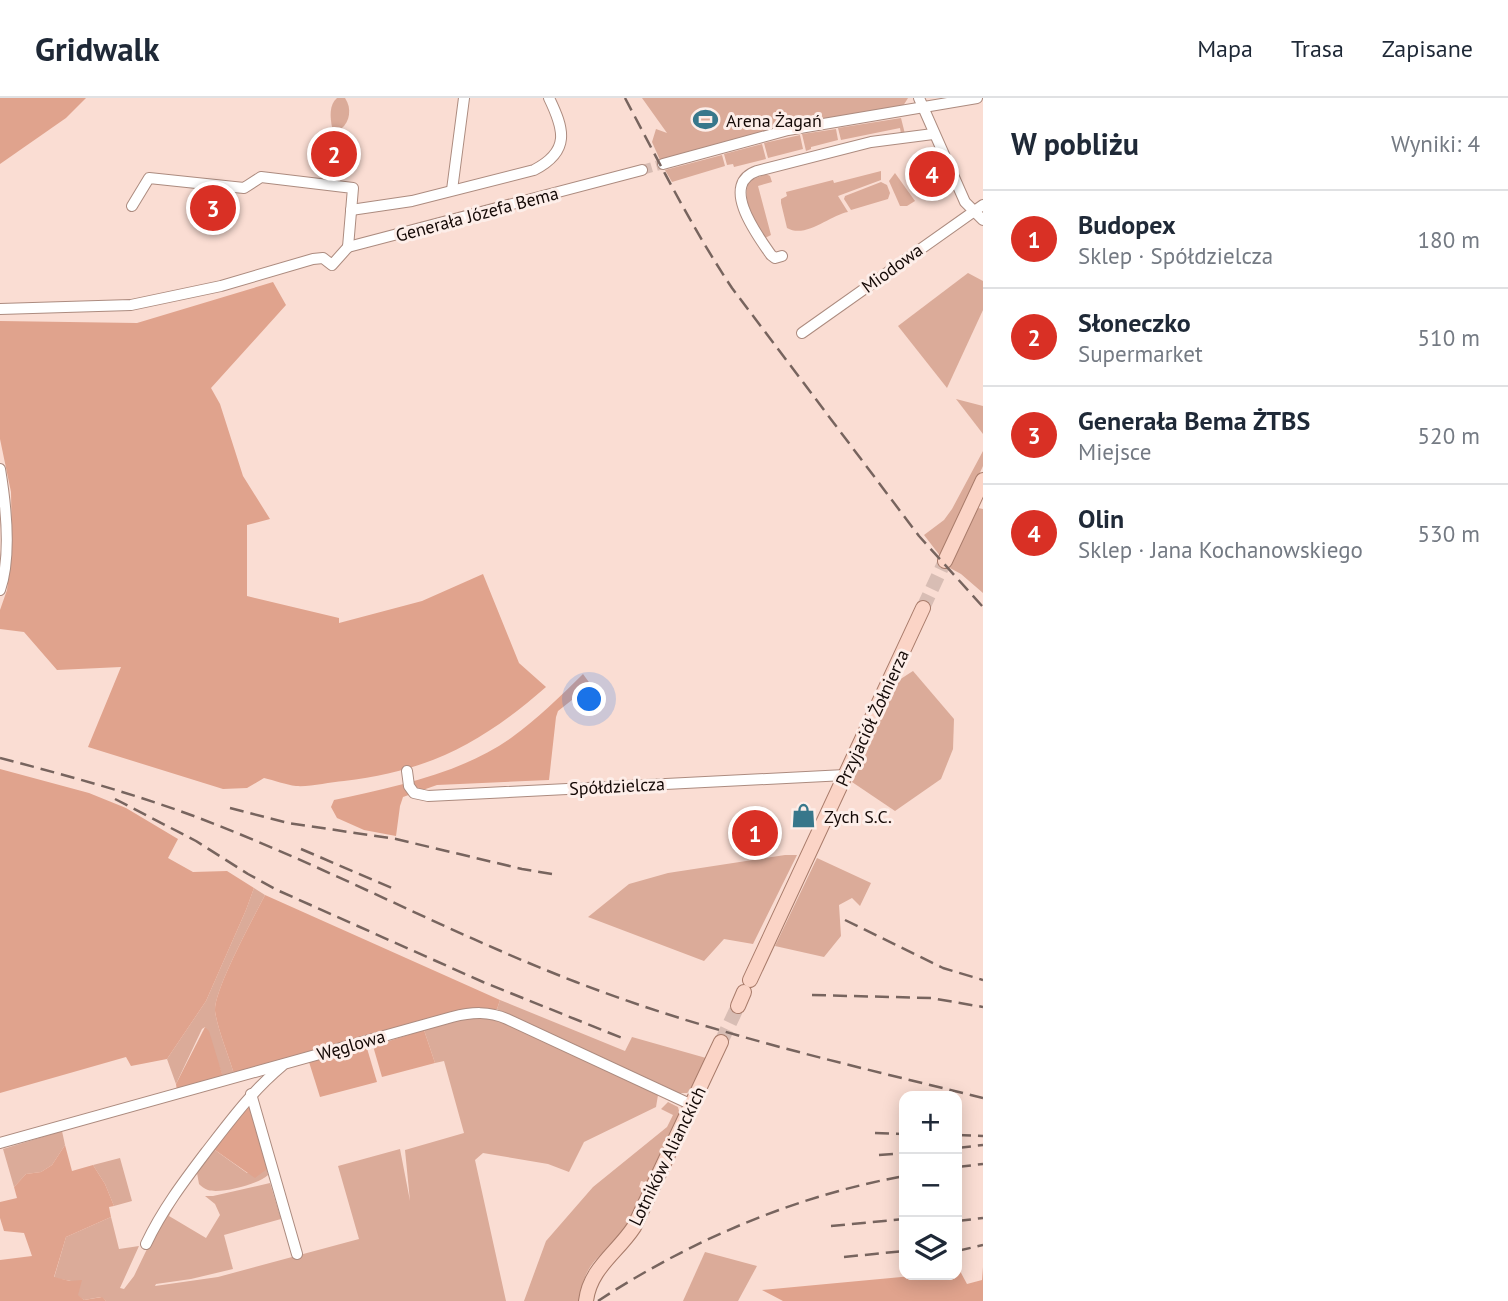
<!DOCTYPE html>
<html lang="pl">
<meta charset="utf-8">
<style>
:root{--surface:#fff;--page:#f2f2f3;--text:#1f2937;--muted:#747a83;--line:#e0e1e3;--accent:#d93025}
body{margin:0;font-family:"PT Sans",sans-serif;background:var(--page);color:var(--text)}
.controls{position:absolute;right:21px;bottom:21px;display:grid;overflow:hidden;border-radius:14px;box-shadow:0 4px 18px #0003}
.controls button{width:63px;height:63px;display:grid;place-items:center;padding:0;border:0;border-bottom:2px solid var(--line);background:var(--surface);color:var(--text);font:35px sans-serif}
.you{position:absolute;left:590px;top:602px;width:24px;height:24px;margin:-18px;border:5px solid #fff;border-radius:50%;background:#1a73e8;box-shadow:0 0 0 10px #1a73e833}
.badge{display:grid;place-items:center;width:46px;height:46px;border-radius:50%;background:var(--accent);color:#fff;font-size:23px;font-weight:700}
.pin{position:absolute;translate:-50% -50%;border:4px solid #fff;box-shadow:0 2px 7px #0006}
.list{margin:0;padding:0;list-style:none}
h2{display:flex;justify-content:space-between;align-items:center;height:91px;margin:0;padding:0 28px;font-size:30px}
h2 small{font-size:23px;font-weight:400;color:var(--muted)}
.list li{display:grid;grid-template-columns:46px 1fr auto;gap:21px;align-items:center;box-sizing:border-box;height:98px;padding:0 28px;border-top:2px solid var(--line)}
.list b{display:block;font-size:26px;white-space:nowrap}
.list p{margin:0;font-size:23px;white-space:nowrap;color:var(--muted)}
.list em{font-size:23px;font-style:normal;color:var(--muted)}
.icon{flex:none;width:38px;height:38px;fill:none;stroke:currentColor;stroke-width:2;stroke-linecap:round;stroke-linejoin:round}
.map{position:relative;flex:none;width:983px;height:1203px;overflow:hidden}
header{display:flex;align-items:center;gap:42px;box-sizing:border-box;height:98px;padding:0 35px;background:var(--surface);border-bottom:2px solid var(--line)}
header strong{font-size:33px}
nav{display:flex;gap:38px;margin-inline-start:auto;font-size:24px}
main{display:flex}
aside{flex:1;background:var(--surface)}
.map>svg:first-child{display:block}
</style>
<header>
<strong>Gridwalk</strong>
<nav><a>Mapa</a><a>Trasa</a><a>Zapisane</a></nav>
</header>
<main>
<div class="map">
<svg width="983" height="1203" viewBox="0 0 983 1203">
<rect width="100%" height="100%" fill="#faddd3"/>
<g fill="#dbab99">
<path d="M337 0H345C352 10 350 24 341 31L332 29C330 19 329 7 337 0Z"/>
<polygon points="642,0 908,0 903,8 660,62 652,44 656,31 667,35"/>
<polygon points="901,20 905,36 901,36 900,30 841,42 838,30"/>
<polygon points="836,31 838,42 811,49 811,51 806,53 802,36"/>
<polygon points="800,37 803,51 768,60 764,45"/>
<polygon points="762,46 766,61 734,69 733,66 727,67 724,56"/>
<polygon points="722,57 725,68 672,84 665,72"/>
<polygon points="922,57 928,59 919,62 938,92 941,91 945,100 940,98 920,76 915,60"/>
<path d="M881 73V82L838 98 848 114C830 117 806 141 787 130L781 105V101L787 98 786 94 833 82 834 85Z"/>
<polygon points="895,75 915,103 907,108 900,108 889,83"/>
<path d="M766 76 770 78 772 84 758 88 771 137 765 140C755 123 741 103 749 83Z"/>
<polygon points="881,84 887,87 890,95 888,101 851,112 844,101 845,98"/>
<polygon points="968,175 983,183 983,212 947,290 898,228"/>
<polygon points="956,301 983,308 983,336"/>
<polygon points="983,353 983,368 941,459 924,437 944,422 952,411"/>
<polygon points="978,410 983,411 983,495 961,476 950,470"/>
<polygon points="913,573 954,621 953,651 941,681 895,713 852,684 899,582"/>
<polygon points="785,757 797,757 753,846 724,841 704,863 588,819 629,786 668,775"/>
<polygon points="817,760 871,785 860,808 852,800 839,807 841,838 824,859 775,848"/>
<path d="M254 790 265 797C254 819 214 891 215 913 217 929 229 959 234 976L223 979 205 929 202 931 176 986 167 961 206 903 246 812Z"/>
<polygon points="500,902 625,953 632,939 706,960 691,992 687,995 677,995 518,922 497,911"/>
<polygon points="492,919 658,997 656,1009 584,1044 569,1074 548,1066 483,1055 475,1062 506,1203 106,1203 101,1199 84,1202 77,1197 71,1183 54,1180 66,1139 111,1119 119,1151 139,1148 120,1190 124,1191 134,1178 160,1124 178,1100 169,1118 206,1140 220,1117 215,1106 205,1098 213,1098 270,1085 281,1121 224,1137 233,1171 191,1181 156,1186 155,1188 218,1179 359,1141 338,1068 400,1051 410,1103 405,1052 464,1035 444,963 435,965 424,932 451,922"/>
<path d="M668 1004 678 1009 680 1017 648 1085 641 1083 639 1089 645 1092C638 1105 633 1119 624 1131 602 1162 584 1160 580 1203H524L546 1143 593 1089 667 1029 673 1017 661 1011Z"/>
<polygon points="62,1033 65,1047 52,1067 41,1074 26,1076 14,1089 3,1051"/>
<path d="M212 1050 247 1075 267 1071 268 1077C259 1086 221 1096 208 1092 205 1091 201 1088 199 1086L197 1075Z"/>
<polygon points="120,1060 132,1103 114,1108 105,1086 93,1067"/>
<polygon points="705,1154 757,1168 738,1203 683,1203"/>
</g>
<g fill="#e0a38d">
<polygon points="0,0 86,0 66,20 0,66"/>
<path d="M273 184 286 207 211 290 220 306 243 378 270 421 247 427V498L339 520V525L422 503 483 476 519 565 546 589C482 645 429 673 344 683 329 684 311 689 296 688 286 687 274 682 264 680L247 690 223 691 88 649 121 569 57 572 24 534 0 531V512L7 492 12 450 11 394 0 341V223L137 225Z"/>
<path d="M583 576 591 587 558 613 556 619 549 682 437 687 403 699 400 708 396 738 364 732 337 720 331 709 334 702C393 689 460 676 511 640 537 621 560 599 583 576Z"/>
<polygon points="0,671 89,695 126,710 178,741 168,760 193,774 227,773 254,790 246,812 206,903 167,961 131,968 126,959 0,995"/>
<path d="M265 797 500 902 497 911H465L234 976C229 959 217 929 215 913 214 891 254 819 265 797Z"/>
<polygon points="205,929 209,933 223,979 177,993 176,986"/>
<polygon points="424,932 435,965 382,979 373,948"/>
<polygon points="366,947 377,984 320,999 309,964"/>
<polygon points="244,1007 252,1008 267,1071 255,1080 212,1050"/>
<polygon points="65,1047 72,1073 93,1067 105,1086 114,1108 109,1109 111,1119 66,1139 54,1179 70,1183 82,1182 78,1197 84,1202 102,1199 106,1203 0,1203 0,1162 32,1158 24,1135 4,1133 0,1120 0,1104 17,1100 14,1089 26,1076 41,1074 52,1067"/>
<polygon points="983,1169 983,1203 783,1203 762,1192 923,1177 957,1177 957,1174 960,1173 967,1186 982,1182"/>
</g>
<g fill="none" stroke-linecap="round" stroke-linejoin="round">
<polyline stroke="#d8bdb4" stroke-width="10" stroke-dasharray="10 5" stroke-linecap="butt" points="642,72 663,66"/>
<g stroke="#d8bdb4" stroke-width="14" stroke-dasharray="14 7" stroke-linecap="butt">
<polyline points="923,510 945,463"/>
<polyline points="721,944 738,908"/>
</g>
<defs>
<g id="minor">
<polyline points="919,0 965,104 983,122"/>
<polyline points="663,66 788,32 977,0"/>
<polyline points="452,92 464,0"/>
<polyline points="132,108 149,80 244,90 261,79 353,90 348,149"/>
<path d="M351 112 412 103 534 72C571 53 564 31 549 0"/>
<polyline points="348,149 642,72"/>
<path d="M782 158 775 160 771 157C757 137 719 86 757 73L871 44 933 36"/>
<polyline points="0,211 131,207 221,188 313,161 323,160 332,167 348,149"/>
<polyline points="802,235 983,107"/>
<path d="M0 371C6 407 12 457 0 492"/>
<polyline points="407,673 409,688 414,695 428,698 845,677"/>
<polyline points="251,996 297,1156"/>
<path d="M0 1045 452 919C472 914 489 913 507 921L692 1007"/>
<path d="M146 1146C162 1112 184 1083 206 1054 230 1023 252 993 282 968"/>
</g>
<g id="major">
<polyline points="945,463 983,382"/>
<polyline points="750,882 923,510"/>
<polyline points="738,908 744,894"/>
<path d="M586 1203C590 1170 617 1155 634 1129L721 944"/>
</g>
</defs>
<use href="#minor" stroke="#ac8b7f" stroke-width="12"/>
<use href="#major" stroke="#a87b6a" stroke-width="16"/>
<use href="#minor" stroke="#fff" stroke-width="10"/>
<use href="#major" stroke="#fbd4c6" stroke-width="14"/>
<g stroke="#77645e" stroke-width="2.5" stroke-dasharray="14 7" stroke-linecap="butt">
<path d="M625 0C659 64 692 130 732 190L919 438 983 509"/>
<path d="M0 660C73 679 147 699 217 727 339 775 454 837 576 884 708 935 846 966 983 1000"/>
<polyline points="115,701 196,743 248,776 277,792 483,884 627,942"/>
<polyline points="230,710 288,725 396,741 522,771 552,776"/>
<polyline points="301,751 392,790"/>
<polyline points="845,822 943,870 983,882"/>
<polyline points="812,897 931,900 983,909"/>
<polyline points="875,1035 904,1036"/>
<polyline points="957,1037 983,1038"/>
<polyline points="957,1050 983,1047"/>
<polyline points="879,1057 904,1055"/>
<polyline points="957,1069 983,1066"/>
<polyline points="957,1123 983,1120"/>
<polyline points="831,1128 904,1121"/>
<polyline points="957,1153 983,1147"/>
<polyline points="844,1159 904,1153"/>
<path d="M598 1203C691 1142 795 1098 904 1078"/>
</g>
</g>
<defs>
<symbol id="stadium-bare" viewBox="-9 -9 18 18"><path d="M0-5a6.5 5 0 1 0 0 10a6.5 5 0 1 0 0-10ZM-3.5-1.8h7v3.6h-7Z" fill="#37778b" stroke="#fdeee9" stroke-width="2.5" paint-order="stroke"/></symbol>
<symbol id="shop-bare" viewBox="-9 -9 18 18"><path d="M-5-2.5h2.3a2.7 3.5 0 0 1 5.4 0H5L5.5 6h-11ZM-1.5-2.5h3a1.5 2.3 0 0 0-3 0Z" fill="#37778b" stroke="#fdeee9" stroke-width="2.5" paint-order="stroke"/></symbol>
</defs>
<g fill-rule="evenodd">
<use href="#stadium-bare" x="688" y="4" width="35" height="35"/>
<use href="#shop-bare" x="786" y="700" width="35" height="35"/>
</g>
<g text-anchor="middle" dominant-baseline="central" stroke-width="6" stroke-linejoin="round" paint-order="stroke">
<g font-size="18" fill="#140906" stroke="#fdeee9" text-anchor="start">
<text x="726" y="22">Arena Żagań</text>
<text x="824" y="718">Zych S.C.</text>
</g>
<g font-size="18" fill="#140906" stroke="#fdeee9">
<text transform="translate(477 116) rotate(-15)">Generała Józefa Bema</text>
<text transform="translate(892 170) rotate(-36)">Miodowa</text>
<text transform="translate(872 620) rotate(-65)">Przyjaciół Żołnierza</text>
<text transform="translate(617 688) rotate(-3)">Spółdzielcza</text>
<text transform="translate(351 947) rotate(-16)">Węglowa</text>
<text transform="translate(667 1058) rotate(-64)">Lotników Alianckich</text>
</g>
</g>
</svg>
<div class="controls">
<button>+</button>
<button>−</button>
<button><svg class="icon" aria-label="layers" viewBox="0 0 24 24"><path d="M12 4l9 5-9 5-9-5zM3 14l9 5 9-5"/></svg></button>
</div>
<div class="you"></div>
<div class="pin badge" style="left:755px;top:735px">1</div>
<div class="pin badge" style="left:334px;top:56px">2</div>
<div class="pin badge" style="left:213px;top:110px">3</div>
<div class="pin badge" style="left:932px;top:76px">4</div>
</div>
<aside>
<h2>W pobliżu<small>Wyniki: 4</small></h2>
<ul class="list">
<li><span class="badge">1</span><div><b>Budopex</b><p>Sklep · Spółdzielcza</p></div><em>180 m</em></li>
<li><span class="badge">2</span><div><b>Słoneczko</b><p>Supermarket</p></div><em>510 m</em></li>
<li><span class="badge">3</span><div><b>Generała Bema ŻTBS</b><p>Miejsce</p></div><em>520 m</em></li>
<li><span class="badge">4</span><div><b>Olin</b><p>Sklep · Jana Kochanowskiego</p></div><em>530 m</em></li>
</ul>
</aside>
</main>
